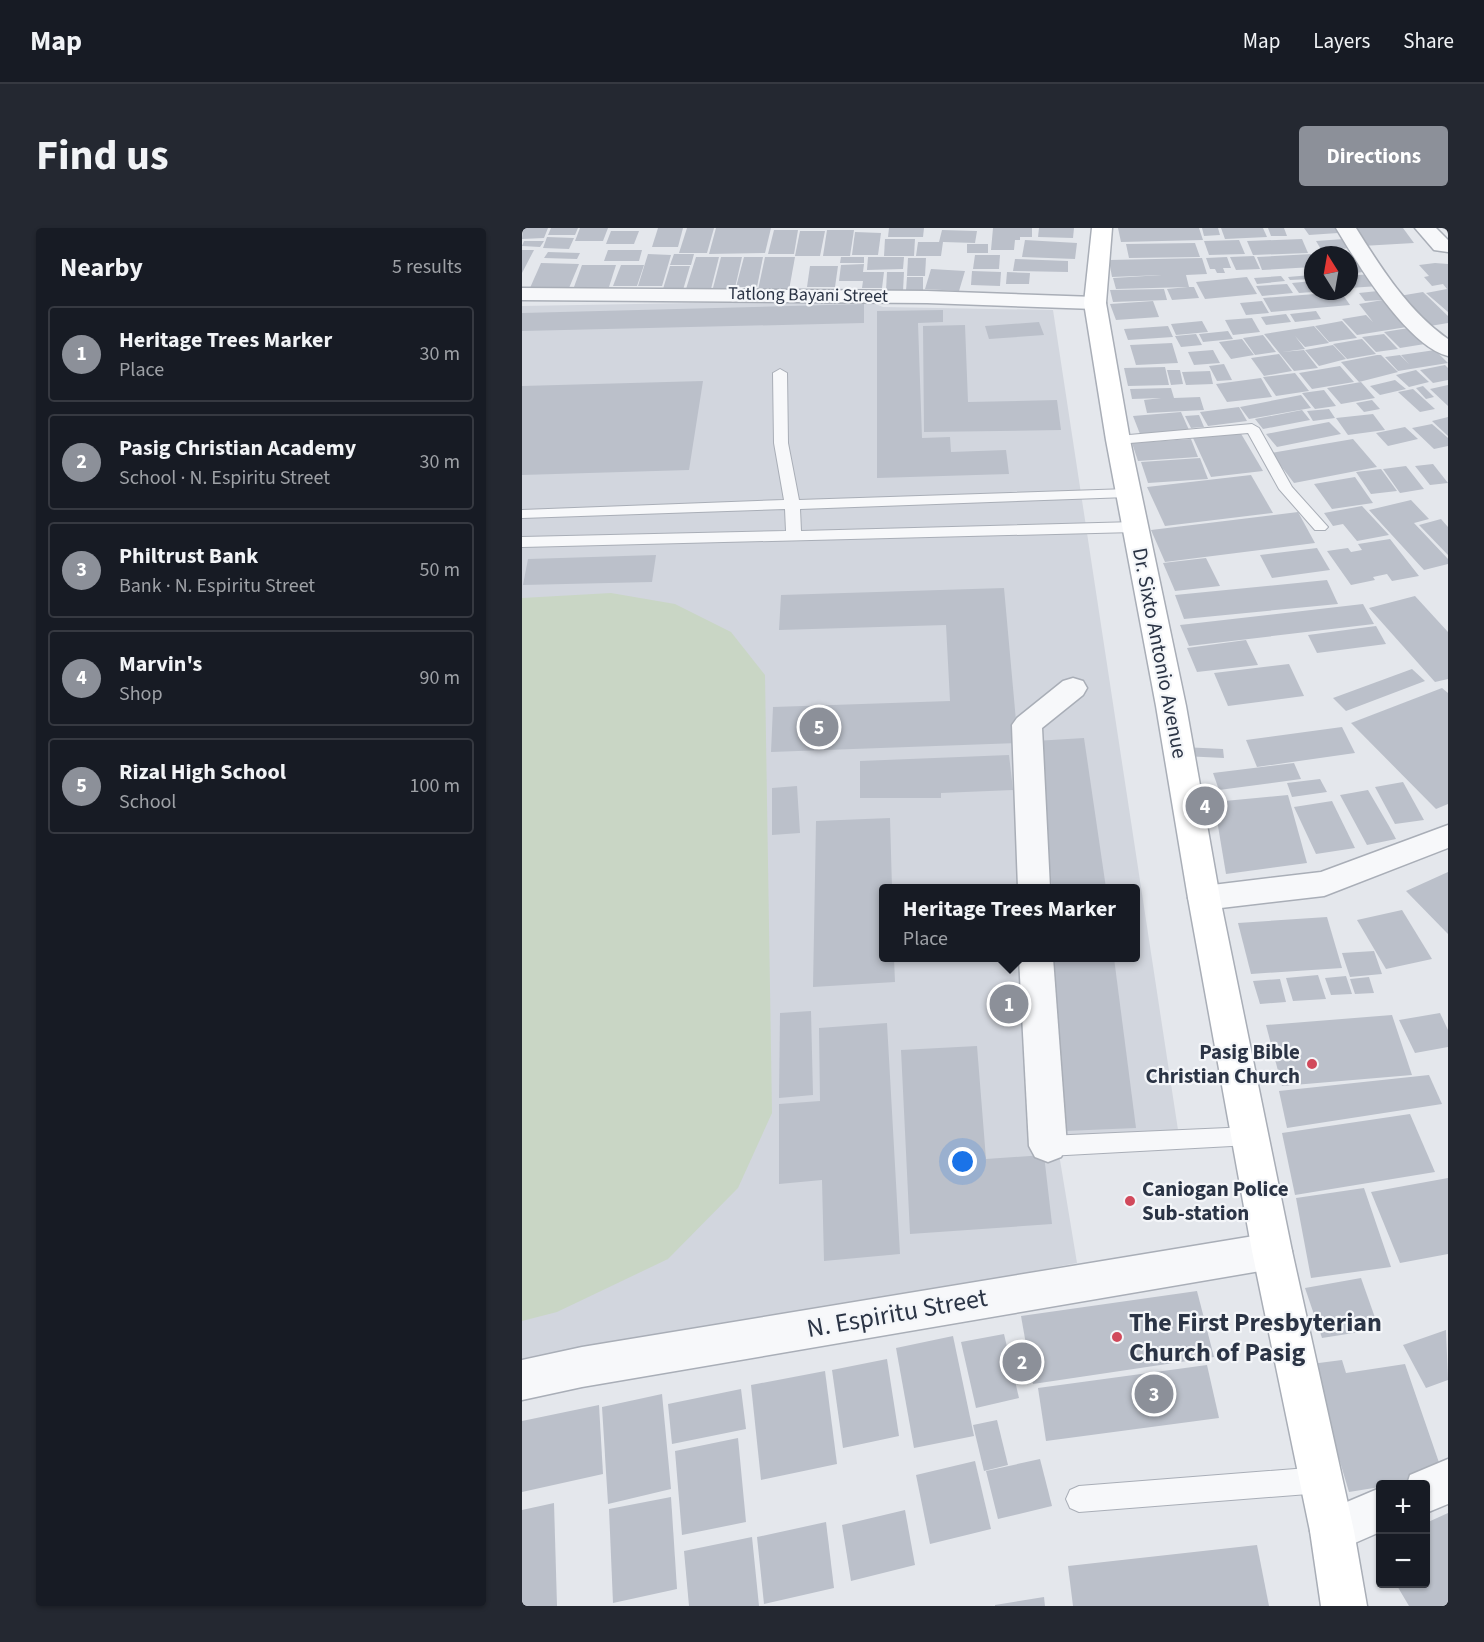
<!DOCTYPE html>
<meta charset="utf-8">
<style>
:root{--surface:#171b24;--page:#242831;--text:#f1f3f6;--muted:#9ea1a6;--line:#363941;--accent:#8c9099}
body{margin:0;font-family:"Source Sans 3",sans-serif;background:var(--page);color:var(--text)}
.controls{position:absolute;right:18px;bottom:18px;display:grid;overflow:hidden;border-radius:6px;box-shadow:0 2px 4px #0004}
.controls button{width:54px;height:54px;display:grid;place-items:center;padding:0;border:0;border-bottom:2px solid var(--line);background:var(--surface);color:var(--text);font:30px sans-serif}
.compass{position:absolute;left:782px;top:18px;width:54px;height:54px;border-radius:50%;background:var(--surface);box-shadow:0 2px 4px #0004;rotate:349deg}
.you{position:absolute;left:441px;top:934px;width:21px;height:21px;margin:-15px;border:4px solid #fff;border-radius:50%;background:#1a73e8;box-shadow:0 0 0 9px #1a73e833}
.badge{display:grid;place-items:center;width:39px;height:39px;border-radius:50%;background:var(--accent);color:#fff;font-size:20px;font-weight:700}
.pin{position:absolute;translate:-50% -50%;border:3px solid #fff;box-shadow:0 2px 6px #0006}
.popup{position:absolute;left:357px;top:656px;width:261px;height:78px;box-sizing:border-box;display:grid;place-content:center;border-radius:6px;background:var(--surface);filter:drop-shadow(0 2px 4px #0005);font-size:20px;white-space:nowrap;color:var(--muted)}
.popup b{font-size:22px;color:var(--text)}
.popup::after{content:'';position:absolute;left:50%;top:100%;margin-left:-12px;border:12px solid transparent;border-top-color:var(--surface)}
.list{margin:0;padding:0;list-style:none}
h2{display:flex;justify-content:space-between;align-items:center;height:78px;margin:0;padding:0 24px;font-size:26px}
h2 small{font-size:20px;font-weight:400;color:var(--muted)}
.list li{display:grid;grid-template-columns:39px 1fr auto;gap:18px;align-items:center;box-sizing:border-box;height:96px;margin:0 12px 12px;padding:0 12px;border:2px solid var(--line);border-radius:6px}
.list b{display:block;font-size:22px;white-space:nowrap}
.list p{margin:0;font-size:20px;white-space:nowrap;color:var(--muted)}
.list em{font-size:20px;font-style:normal;color:var(--muted)}
.map{position:relative;flex:none;width:926px;height:1378px;overflow:hidden;border-radius:6px}
header{display:flex;align-items:center;gap:36px;box-sizing:border-box;height:84px;padding:0 30px;background:var(--surface);border-bottom:2px solid var(--line)}
header strong{font-size:28px}
nav{display:flex;gap:33px;margin-inline-start:auto;font-size:21px}
.intro{display:flex;align-items:center;justify-content:space-between;box-sizing:border-box;height:144px;padding:0 36px}
h1{margin:0;font-size:42px}
.button{padding:15px 27px;border-radius:6px;background:var(--accent);color:#fff;font-size:21px;font-weight:700}
main{display:flex;gap:36px;padding:0 36px}
aside{flex:1;background:var(--surface);border-radius:6px;box-shadow:0 2px 4px #0004}
.map>svg:first-child{display:block}
</style>
<header>
<strong>Map</strong>
<nav><a>Map</a><a>Layers</a><a>Share</a></nav>
</header>
<div class="intro"><h1>Find us</h1><a class="button">Directions</a></div>
<main>
<aside>
<h2>Nearby<small>5 results</small></h2>
<ul class="list">
<li><span class="badge">1</span><div><b>Heritage Trees Marker</b><p>Place</p></div><em>30 m</em></li>
<li><span class="badge">2</span><div><b>Pasig Christian Academy</b><p>School · N. Espiritu Street</p></div><em>30 m</em></li>
<li><span class="badge">3</span><div><b>Philtrust Bank</b><p>Bank · N. Espiritu Street</p></div><em>50 m</em></li>
<li><span class="badge">4</span><div><b>Marvin's</b><p>Shop</p></div><em>90 m</em></li>
<li><span class="badge">5</span><div><b>Rizal High School</b><p>School</p></div><em>100 m</em></li>
</ul>
</aside>
<div class="map">
<svg width="926" height="1378" viewBox="0 0 926 1378">
<rect width="100%" height="100%" fill="#e4e7ec"/>
<path fill="#d2d6de" fill-rule="evenodd" d="M343 72 361 79 531 82 658 915 537 926 555 1035 0 1141V78ZM361 660H613V730H361Z"/>
<polygon fill="#c9d6c5" points="89,365 153,376 209,404 243,447 250,885 216,960 146,1031 35,1084 0,1093 0,370"/>
<g fill="#bbc0ca">
<polygon points="1,0 26,0 22,10 0,11"/>
<polygon points="29,0 56,0 53,7 26,7"/>
<polygon points="58,0 86,0 81,13 53,13"/>
<polygon points="136,0 161,0 156,19 130,19"/>
<polygon points="165,0 192,0 185,25 157,25"/>
<polygon points="194,0 249,0 243,25 187,26"/>
<polygon points="367,0 402,0 401,9 366,9"/>
<polygon points="471,0 510,0 510,9 498,9 498,12 493,12 492,22 469,22"/>
<polygon points="517,0 552,0 551,10 516,9"/>
<polygon points="596,0 677,0 681,12 599,14"/>
<polygon points="680,0 696,0 698,7 682,8"/>
<polygon points="699,0 741,0 745,9 703,11"/>
<polygon points="746,0 762,0 765,8 749,8"/>
<polygon points="782,0 813,0 816,5 787,7"/>
<polygon points="828,0 881,0 892,15 840,18"/>
<polygon points="252,2 276,2 272,26 246,26"/>
<polygon points="305,2 332,2 328,28 301,28"/>
<polygon points="420,2 455,3 453,15 421,14 419,28 394,28 396,14 417,14"/>
<polygon points="89,3 117,3 112,16 84,16"/>
<polygon points="278,3 303,3 298,28 273,28"/>
<polygon points="333,4 359,5 356,27 330,27"/>
<polygon points="25,9 52,10 47,21 21,20"/>
<polygon points="363,11 393,11 392,28 362,28"/>
<polygon points="780,11 786,25 731,27 725,13"/>
<polygon points="822,11 828,20 800,23 794,13"/>
<polygon points="503,12 555,15 553,31 500,29"/>
<polygon points="717,12 723,26 687,27 682,13"/>
<polygon points="2,13 22,13 18,19 0,18"/>
<polygon points="673,15 678,29 607,30 604,16"/>
<rect x="445" y="16" width="21" height="9"/>
<polygon points="0,22 12,22 0,45"/>
<polygon points="86,22 120,22 117,33 82,33"/>
<polygon points="26,24 58,25 55,31 22,30"/>
<polygon points="126,26 149,27 140,58 116,58"/>
<polygon points="152,26 172,26 169,37 148,37"/>
<polygon points="790,26 791,39 740,42 735,29"/>
<polygon points="453,27 478,27 477,41 451,41"/>
<polygon points="732,28 738,41 714,42 708,29"/>
<polygon points="174,29 197,29 189,61 164,61"/>
<polygon points="199,29 220,29 213,60 191,60"/>
<polygon points="222,29 241,29 235,59 214,59"/>
<polygon points="243,29 273,29 267,62 236,62"/>
<polygon points="319,29 342,29 342,35 318,35"/>
<polygon points="346,29 382,29 381,41 345,42"/>
<polygon points="705,29 709,40 701,40 703,45 695,45 693,41 688,41 684,30"/>
<polygon points="386,30 404,30 403,48 385,48"/>
<polygon points="680,30 685,46 664,47 667,59 594,61 591,50 640,47 590,49 587,32"/>
<polygon points="493,31 546,33 546,44 491,43"/>
<polygon points="19,35 57,36 47,60 8,60"/>
<polygon points="835,35 841,44 827,46 827,36"/>
<polygon points="913,35 926,36 926,84 904,65 925,61 921,56 910,58 902,49 907,48 897,37"/>
<polygon points="342,36 341,44 362,44 360,60 340,60 341,53 317,53 319,37"/>
<polygon points="60,37 94,37 87,59 52,59"/>
<polygon points="99,37 122,37 115,58 91,58"/>
<polygon points="148,38 168,38 161,62 141,61"/>
<polygon points="288,38 316,38 313,59 285,59"/>
<polygon points="409,41 443,43 437,63 403,61"/>
<polygon points="450,43 479,44 478,58 449,57"/>
<polygon points="365,44 382,44 381,63 364,63"/>
<polygon points="485,44 508,45 507,56 484,56"/>
<polygon points="848,46 857,58 827,60 827,48"/>
<polygon points="789,47 791,51 768,52 766,49"/>
<polygon points="759,48 763,53 735,56 732,50"/>
<polygon points="385,49 401,49 401,63 384,63"/>
<polygon points="725,49 735,66 683,71 674,54"/>
<polygon points="791,53 791,64 777,65 770,55"/>
<polygon points="765,56 771,65 740,68 734,58"/>
<polygon points="666,59 672,59 677,70 650,72 645,61"/>
<polygon points="642,61 645,72 591,74 588,62"/>
<polygon points="856,63 891,98 835,107 820,91 844,87 851,94 837,76 861,72 843,73 837,65"/>
<polygon points="819,64 828,77 749,84 741,70"/>
<polygon points="901,64 926,88 926,95 908,98 877,68"/>
<polygon points="631,73 637,89 594,92 588,76"/>
<polygon points="740,73 747,85 724,87 718,75"/>
<polygon points="342,76 342,95 0,103 0,85"/>
<polygon points="421,82 421,94 396,95 400,210 428,209 429,224 484,222 487,246 355,250 355,83"/>
<polygon points="794,83 799,91 773,94 768,86"/>
<polygon points="764,86 769,94 744,97 739,89"/>
<polygon points="730,90 738,104 711,107 703,92"/>
<polygon points="680,93 686,104 654,107 649,96"/>
<polygon points="820,93 835,110 807,114 793,98"/>
<polygon points="517,94 522,107 467,111 463,98"/>
<polygon points="443,97 446,174 535,172 539,202 402,204 401,98"/>
<polygon points="646,98 651,109 606,112 602,101"/>
<polygon points="792,98 807,115 783,119 773,108 783,121 760,124 782,122 796,140 772,143 742,106"/>
<polygon points="893,99 909,115 878,120 862,104"/>
<polygon points="706,103 711,111 681,114 677,106"/>
<polygon points="674,106 680,117 659,119 653,108"/>
<polygon points="862,106 876,121 854,124 840,109"/>
<polygon points="741,107 754,124 733,127 721,110"/>
<polygon points="720,111 732,127 709,131 697,114"/>
<polygon points="840,111 854,126 825,131 811,116"/>
<polygon points="650,115 656,135 614,137 608,117"/>
<polygon points="811,117 824,131 797,138 783,122"/>
<polygon points="691,122 698,135 672,137 666,124"/>
<polygon points="913,122 926,135 876,143 863,129 878,127 887,136 879,127"/>
<polygon points="757,126 770,143 742,148 729,130"/>
<polygon points="855,127 859,127 876,144 837,154 819,134"/>
<polygon points="702,136 710,152 695,153 687,138"/>
<polygon points="923,137 926,140 926,152 911,155 898,142"/>
<polygon points="818,138 832,154 790,161 777,145"/>
<polygon points="643,139 647,157 606,158 602,140"/>
<polygon points="645,142 658,142 661,156 649,157"/>
<polygon points="894,142 907,154 887,159 874,147"/>
<polygon points="688,143 691,156 664,157 660,144"/>
<polygon points="773,145 787,163 754,168 741,149"/>
<polygon points="739,150 750,169 705,174 694,156"/>
<polygon points="873,152 884,161 858,167 848,158"/>
<polygon points="181,153 167,242 0,247 0,158"/>
<polygon points="839,154 853,170 819,176 805,160"/>
<polygon points="926,157 926,178 908,161"/>
<polygon points="901,158 912,169 904,171 894,160"/>
<polygon points="649,160 652,170 678,169 682,182 625,185 622,172 639,170 610,171 608,161"/>
<polygon points="891,161 913,181 898,184 876,164"/>
<polygon points="802,162 814,178 793,181 780,165"/>
<polygon points="779,167 789,180 727,191 718,179"/>
<polygon points="850,172 858,181 842,184 834,175"/>
<polygon points="717,179 725,193 686,198 678,184"/>
<polygon points="807,181 813,190 791,193 785,183"/>
<polygon points="780,182 788,192 741,201 733,191"/>
<polygon points="659,184 667,202 618,206 611,188"/>
<polygon points="851,186 863,202 826,207 814,190"/>
<polygon points="677,187 682,199 669,200 663,188"/>
<polygon points="926,189 926,208 910,193"/>
<polygon points="807,194 819,206 755,219 744,206"/>
<polygon points="910,196 926,210 926,218 912,221 890,200"/>
<polygon points="883,199 896,211 866,218 854,205"/>
<polygon points="718,204 741,243 689,249 671,210"/>
<polygon points="669,211 676,229 616,233 610,215"/>
<polygon points="831,211 855,239 772,255 749,225"/>
<polygon points="678,230 686,251 626,255 619,234"/>
<polygon points="911,236 926,255 908,257 893,238"/>
<polygon points="884,238 902,261 878,265 861,241"/>
<polygon points="859,241 875,263 849,266 834,244"/>
<polygon points="729,247 751,285 643,298 625,259"/>
<polygon points="833,249 851,275 810,281 792,256"/>
<polygon points="889,272 907,291 892,295 926,331 926,336 902,342 847,282"/>
<polygon points="840,278 867,307 835,313 821,296 811,298 802,285"/>
<polygon points="776,284 793,315 643,334 629,302"/>
<polygon points="919,291 926,299 926,327 897,297"/>
<polygon points="868,311 897,348 870,353 865,346 851,349 853,352 829,357 805,323 826,320 829,324 840,322 836,316"/>
<polygon points="795,320 808,342 750,350 738,327"/>
<polygon points="134,327 130,354 1,357 6,331"/>
<polygon points="684,330 698,358 653,363 641,335"/>
<polygon points="805,352 816,376 662,391 653,367"/>
<polygon points="482,360 496,515 249,524 251,479 428,473 424,397 257,402 259,367"/>
<polygon points="893,368 926,404 926,451 913,454 847,380"/>
<polygon points="841,376 852,396 667,418 658,397"/>
<polygon points="854,398 864,416 795,425 786,407"/>
<polygon points="724,412 736,437 675,444 665,420"/>
<polygon points="767,436 782,468 706,478 692,445"/>
<polygon points="890,441 903,453 824,483 811,470"/>
<polygon points="920,460 926,465 926,576 914,581 829,495"/>
<polygon points="820,499 833,525 735,539 724,512"/>
<polygon points="562,510 584,660 530,660 513,513"/>
<polygon points="661,519 701,521 702,530 661,528"/>
<polygon points="487,527 491,562 419,565 419,570 338,570 338,533"/>
<polygon points="772,535 779,551 697,562 691,545"/>
<polygon points="798,551 805,564 770,569 765,555"/>
<polygon points="881,554 902,592 873,596 853,559"/>
<polygon points="275,558 278,605 250,607 250,560"/>
<polygon points="846,562 867,598 874,611 845,617 818,567"/>
<polygon points="766,567 785,635 704,646 692,574"/>
<polygon points="810,573 833,620 794,626 772,579"/>
<polygon points="368,590 370,660 361,660 361,730 372,730 373,754 291,759 294,593"/>
<polygon points="926,644 926,706 884,663"/>
<polygon points="880,682 910,731 864,741 835,692"/>
<polygon points="805,689 820,740 729,746 716,695"/>
<polygon points="852,723 860,746 828,749 820,725"/>
<polygon points="528,730 592,730 614,900 543,903"/>
<polygon points="796,747 804,771 771,773 764,750"/>
<polygon points="824,748 830,766 809,767 803,750"/>
<polygon points="847,749 852,765 833,766 828,751"/>
<polygon points="758,751 764,774 738,776 731,753"/>
<polygon points="289,783 291,867 257,870 258,785"/>
<polygon points="918,785 926,802 926,819 893,825 877,792"/>
<polygon points="870,787 890,847 760,858 744,797"/>
<polygon points="365,795 378,1026 302,1033 300,952 257,956 257,876 298,873 297,800"/>
<polygon points="455,818 464,931 522,927 530,996 388,1006 379,822"/>
<polygon points="907,847 920,876 765,900 757,863"/>
<polygon points="888,886 913,944 773,967 760,905"/>
<polygon points="926,950 926,1026 878,1035 849,964"/>
<polygon points="842,960 869,1039 789,1050 774,970"/>
<polygon points="839,1050 857,1101 800,1110 783,1060"/>
<polygon points="675,1063 692,1129 511,1156 499,1088"/>
<polygon points="924,1102 926,1152 904,1160 881,1117"/>
<polygon points="482,1106 497,1170 454,1180 439,1114"/>
<polygon points="431,1108 452,1208 392,1220 374,1120"/>
<polygon points="365,1131 377,1208 321,1220 310,1142"/>
<polygon points="820,1132 824,1145 883,1136 922,1249 858,1256 858,1259 827,1264 789,1136"/>
<polygon points="685,1137 697,1190 524,1213 516,1160"/>
<polygon points="303,1143 315,1236 239,1252 229,1157"/>
<polygon points="219,1161 224,1201 150,1216 146,1176"/>
<polygon points="140,1166 149,1261 86,1276 80,1179"/>
<polygon points="77,1177 81,1246 0,1264 0,1193"/>
<polygon points="475,1192 486,1237 462,1243 451,1197"/>
<polygon points="216,1210 224,1294 160,1307 153,1223"/>
<polygon points="518,1231 530,1278 476,1291 464,1243"/>
<polygon points="453,1233 469,1301 408,1316 394,1247"/>
<polygon points="149,1269 155,1361 91,1375 87,1281"/>
<polygon points="32,1275 35,1378 0,1378 0,1282"/>
<polygon points="383,1282 393,1337 329,1353 320,1297"/>
<polygon points="926,1285 926,1378 887,1378 874,1356 904,1356 904,1295"/>
<polygon points="304,1294 312,1360 242,1376 235,1309"/>
<polygon points="230,1309 237,1378 167,1378 162,1323"/>
<polygon points="735,1317 747,1378 551,1378 546,1338"/>
<polygon points="522,1369 523,1378 473,1378 473,1377"/>
</g>
<g fill="none" stroke-linecap="round" stroke-linejoin="round">
<defs>
<g id="lane">
<polygon points="258,141 265,145 266,215 277,272 606,261 613,265 606,269 278,281 279,303 613,294 621,299 613,304 0,319 0,309 264,303 263,281 0,290 0,282 262,272 252,215 251,145"/>
<polygon points="730,196 737,200 770,259 806,299 803,302 793,302 757,261 726,205 596,216 589,212 596,208"/>
<polygon points="728,899 736,901 739,908 736,915 728,917 526,928 518,925 515,918 518,911 526,908"/>
<polygon points="799,1239 808,1243 812,1252 808,1261 799,1265 557,1284 548,1280 544,1271 548,1262 557,1258"/>
</g>
<g id="street">
<path d="M814 0H834C859 40 887 84 926 111V128C885 118 835 35 814 0Z"/>
<polygon points="893,0 914,0 926,12 926,24 912,22"/>
<polygon points="0,60 405,63 573,69 581,70 584,75 581,80 573,81 405,75 0,72"/>
<polygon points="551,450 561,453 565,460 561,467 520,500 528,660 496,660 490,497 495,490 541,453"/>
<polygon points="926,597 926,620 802,668 682,682 670,679 666,670 670,661 682,658 799,644"/>
<polygon points="497,730 531,730 545,918 539,929 526,934 513,929 507,918"/>
<polygon points="750,1005 764,1010 770,1023 764,1036 750,1041 60,1159 0,1172 0,1132 60,1119"/>
<polygon points="926,1231 926,1276 904,1285 904,1256 885,1256 888,1247"/>
<polygon points="858,1260 858,1304 810,1325 794,1319 788,1303 794,1287"/>
</g>
<polygon id="secondary" points="570,0 590,0 584,75 608,212 664,478 698,670 770,1023 832,1303 845,1378 799,1378 788,1303 730,1023 666,670 634,478 584,212 562,75"/>
</defs>
<use href="#lane" stroke="#a9aeb7" stroke-width="2"/>
<use href="#street" stroke="#a9aeb7" stroke-width="3"/>
<use href="#secondary" stroke="#a9aeb7" stroke-width="3"/>
<use href="#lane" fill="#f7f8fa" fill-rule="evenodd"/>
<use href="#street" fill="#f7f8fa" fill-rule="evenodd"/>
<use href="#secondary" fill="#fff" fill-rule="evenodd"/>
</g>
<g fill="#d1495b" stroke="#f4f6f9" stroke-width="2">
<circle cx="790" cy="836" r="6"/>
<circle cx="608" cy="973" r="6"/>
<circle cx="595" cy="1109" r="6"/>
</g>
<g text-anchor="middle" dominant-baseline="central" stroke-width="4.5" stroke-linejoin="round" paint-order="stroke">
<g font-size="18" fill="#2b3445" stroke="#f4f6f9">
<text transform="translate(286 67) rotate(1)">Tatlong Bayani Street</text>
</g>
<g font-size="21" fill="#2b3445" stroke="#f4f6f9">
<text transform="translate(638 425) rotate(79)">Dr. Sixto Antonio Avenue</text>
</g>
<g font-size="21" font-weight="bold" fill="#2b3445" stroke="#f4f6f9" text-anchor="end">
<text x="778" y="824">Pasig Bible<tspan x="778" dy="24">Christian Church</tspan></text>
<text x="620" y="961" text-anchor="start">Caniogan Police<tspan x="620" dy="24">Sub-station</tspan></text>
</g>
<g font-size="26" fill="#2b3445" stroke="#f4f6f9">
<text transform="translate(375 1085) rotate(-10)">N. Espiritu Street</text>
</g>
<g font-size="26" font-weight="bold" fill="#2b3445" stroke="#f4f6f9" text-anchor="start">
<text x="607" y="1094">The First Presbyterian<tspan x="607" dy="30">Church of Pasig</tspan></text>
</g>
</g>
</svg>
<div class="controls">
<button>+</button>
<button>−</button>
</div>
<svg class="compass" viewBox="-18 -18 36 36"><path d="M0-13l5 13h-10z" fill="#e53935"/><path d="M0 13l5-13h-10z" fill="#9ea1a6"/></svg>
<div class="you"></div>
<div class="pin badge" style="left:487px;top:776px">1</div>
<div class="popup"><b>Heritage Trees Marker</b>Place</div>
<div class="pin badge" style="left:500px;top:1134px">2</div>
<div class="pin badge" style="left:632px;top:1166px">3</div>
<div class="pin badge" style="left:683px;top:578px">4</div>
<div class="pin badge" style="left:297px;top:499px">5</div>
</div>
</main>
